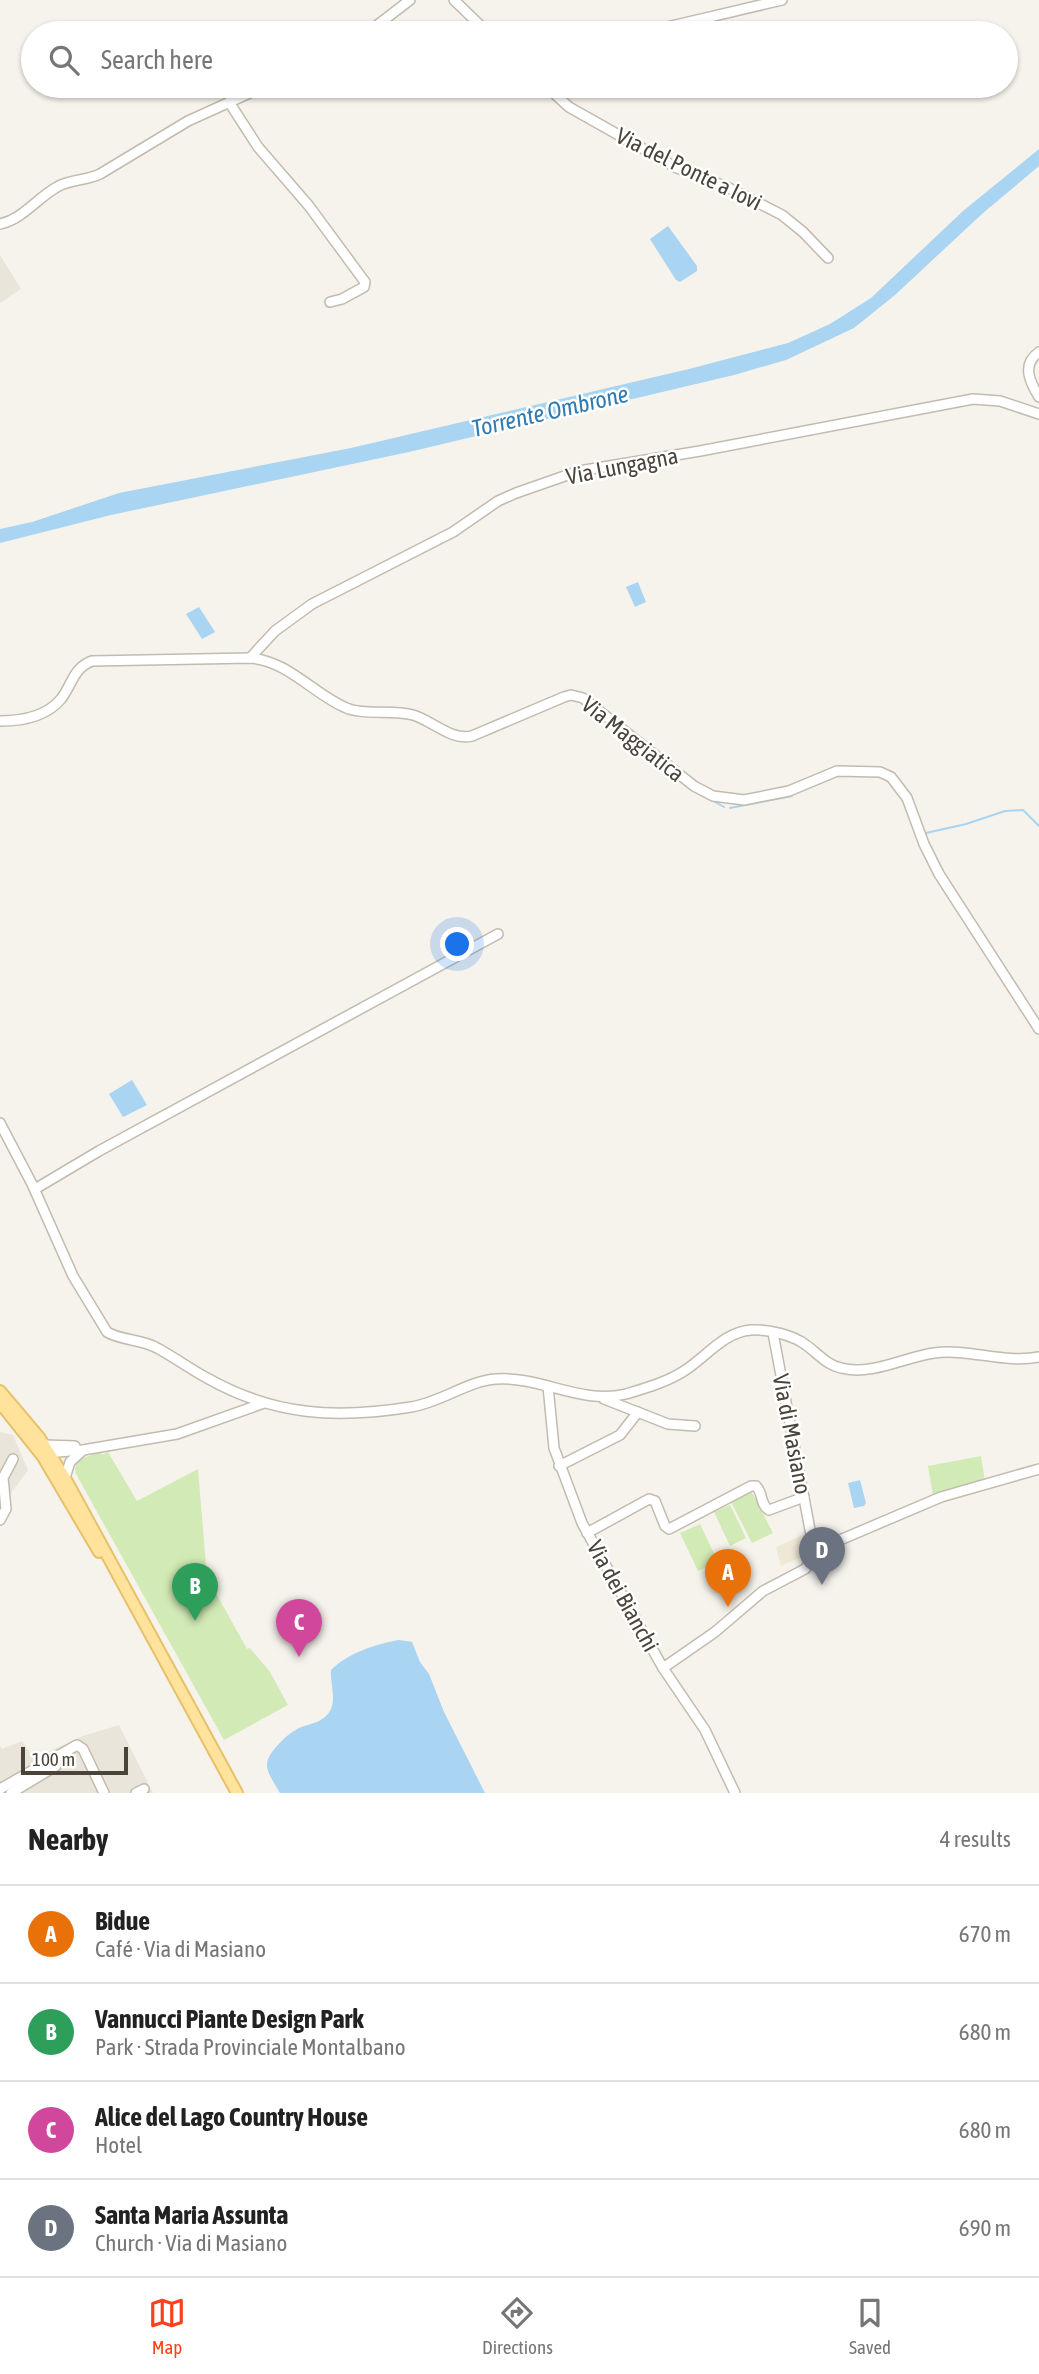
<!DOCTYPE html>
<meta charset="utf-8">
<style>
:root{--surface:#fff;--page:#f2f2f2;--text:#222;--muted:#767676;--line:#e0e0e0;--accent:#fc3f1d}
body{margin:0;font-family:"Asap Condensed",sans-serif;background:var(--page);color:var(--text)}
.scale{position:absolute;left:21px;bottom:18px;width:107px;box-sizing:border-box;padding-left:7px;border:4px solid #4b4439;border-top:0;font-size:19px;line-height:24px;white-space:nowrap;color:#4b4439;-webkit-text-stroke:5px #fff;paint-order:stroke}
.you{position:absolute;left:458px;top:945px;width:24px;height:24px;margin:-18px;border:5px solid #fff;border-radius:50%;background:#1a73e8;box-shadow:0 0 0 10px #1a73e833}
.badge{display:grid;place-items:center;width:46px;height:46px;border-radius:50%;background:var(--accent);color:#fff;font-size:23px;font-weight:700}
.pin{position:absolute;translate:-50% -58px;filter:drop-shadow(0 2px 4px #0008)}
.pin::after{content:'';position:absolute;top:37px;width:24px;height:21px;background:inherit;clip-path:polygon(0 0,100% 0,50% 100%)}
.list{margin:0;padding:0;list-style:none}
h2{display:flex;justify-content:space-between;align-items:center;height:91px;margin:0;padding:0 28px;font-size:30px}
h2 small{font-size:23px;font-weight:400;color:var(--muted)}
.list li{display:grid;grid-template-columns:46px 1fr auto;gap:21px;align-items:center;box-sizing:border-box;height:98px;padding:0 28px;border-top:2px solid var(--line)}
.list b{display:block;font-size:26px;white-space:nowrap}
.list p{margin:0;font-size:23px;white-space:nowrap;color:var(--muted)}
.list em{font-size:23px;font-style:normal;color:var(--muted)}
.icon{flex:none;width:38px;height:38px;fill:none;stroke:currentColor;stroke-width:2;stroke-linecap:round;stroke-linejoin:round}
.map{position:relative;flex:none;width:1039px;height:1793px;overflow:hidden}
.search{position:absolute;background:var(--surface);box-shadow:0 2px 5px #0004;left:21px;right:21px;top:21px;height:77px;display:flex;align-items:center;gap:18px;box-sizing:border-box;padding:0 24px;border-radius:38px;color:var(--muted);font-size:26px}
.sheet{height:483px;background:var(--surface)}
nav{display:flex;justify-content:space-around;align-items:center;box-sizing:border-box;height:98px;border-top:2px solid var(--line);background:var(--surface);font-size:19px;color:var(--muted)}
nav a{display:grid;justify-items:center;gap:4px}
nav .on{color:var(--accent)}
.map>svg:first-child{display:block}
</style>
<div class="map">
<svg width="1039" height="1793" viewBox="0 0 1039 1793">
<rect width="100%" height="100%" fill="#f6f3ec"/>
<g fill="#eae5da">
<polygon points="0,255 21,289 0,303"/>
<polygon points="0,1432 13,1435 28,1470 0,1508"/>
<polygon points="119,1725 153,1793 0,1793 0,1746 2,1749 22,1741 34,1758 83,1736"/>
</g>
<polygon fill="#efe8d6" points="807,1533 809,1554 781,1566 776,1547"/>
<g fill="#d2eab5">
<polygon points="100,1452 102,1455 108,1452 137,1501 198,1469 207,1577 247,1649 250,1648 270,1672 288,1705 224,1740 76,1474 75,1468 78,1460"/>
<polygon points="981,1456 985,1482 933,1495 928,1466"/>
<polygon points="752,1492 773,1533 752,1543 731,1502"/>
<polygon points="730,1505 746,1538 730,1546 714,1512"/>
<polygon points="700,1524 718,1562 698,1571 680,1533"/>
</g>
<g fill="#a9d4f2">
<polygon points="1039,149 1039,166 983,213 895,295 854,328 786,360 734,375 409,452 111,515 0,543 0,529 32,522 119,493 351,448 689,369 788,343 830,324 871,298 963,211"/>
<polygon points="668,226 697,266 697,271 680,282 676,280 650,239"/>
<polygon points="638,582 646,602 635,607 626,587"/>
<polygon points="199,607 215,632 202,639 186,614"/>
<polygon points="132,1080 147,1105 123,1117 109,1094"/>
<polygon points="860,1480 866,1503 864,1506 854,1508 848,1483"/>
<path d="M399 1640 412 1642 420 1662 429 1674 444 1712 485 1793H280C268 1772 259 1765 278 1745 283 1739 291 1732 299 1728 311 1723 324 1723 331 1709 336 1697 330 1683 331 1670 348 1653 376 1644 399 1640Z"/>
</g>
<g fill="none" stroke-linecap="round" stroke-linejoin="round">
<g stroke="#a9d4f2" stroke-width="2">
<polyline points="706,797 724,807"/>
<polyline points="730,808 792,796"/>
<polyline points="926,833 966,824 1005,811 1023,810 1039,826"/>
</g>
<defs>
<g id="minor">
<polyline points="454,0 488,33"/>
<polyline points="367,33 410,0"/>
<polyline points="648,33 663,28 782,0"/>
<polyline points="546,86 569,107 677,168 727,187 782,215 803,232 828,258"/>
<polyline points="229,102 258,147 309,206 365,282 364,287 342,299 330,302"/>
<path d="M0 224C23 219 37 198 57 187 70 179 86 181 100 174L188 121 265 86"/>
<path d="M1039 352C1021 365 1030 382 1039 397"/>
<polyline points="250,658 275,631 312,604 453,532 498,501 516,493 579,471 700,451 973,399 1000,401 1039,414"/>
<path d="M0 721C22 721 46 717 61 699 72 685 73 668 92 661L250 658C288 661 311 692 344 707 362 716 393 709 413 715 433 721 451 741 472 736L564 697 571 695 583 698 694 786 713 796 744 800 789 791 837 771 880 772 891 777 907 798 924 844 939 874 1039 1029"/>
<path d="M0 1123 32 1184 73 1276 107 1332C122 1341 142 1339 157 1348 174 1357 190 1369 207 1378 274 1416 337 1419 411 1407 442 1402 467 1381 496 1379 541 1376 581 1405 626 1394 646 1388 667 1382 684 1371 706 1357 724 1332 751 1330 768 1329 793 1335 806 1345 817 1353 827 1365 841 1368 871 1376 905 1357 934 1353 969 1348 1004 1364 1039 1357"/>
<polyline points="35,1189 99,1151 498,934"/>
<polyline points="548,1386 554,1448 582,1523 663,1668 705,1730 735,1793"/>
<polyline points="604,1399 668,1424 695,1426"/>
<polyline points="44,1445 75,1446"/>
<polyline points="45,1453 83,1450 177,1434 264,1403"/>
<polyline points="559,1466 620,1435 638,1412"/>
<polyline points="65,1478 70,1462 82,1451"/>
<polyline points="0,1520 6,1509 3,1478 13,1459"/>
<path d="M587 1533 649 1499 655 1501 665 1526 669 1529 751 1486H756C763 1492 760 1505 769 1510L804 1497"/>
<polyline points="814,1551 941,1497 1039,1469"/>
<polyline points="663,1668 715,1632 763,1591 805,1569 812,1560 814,1551 773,1333"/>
<polyline points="0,1789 77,1745 83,1749 104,1793"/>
<polyline points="11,1793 56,1766"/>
<polyline points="136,1793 144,1789"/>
</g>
<g id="major">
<polyline points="0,1391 39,1437 65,1478 237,1793"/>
<polyline points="0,1403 43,1457 99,1552"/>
</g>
</defs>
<use href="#minor" stroke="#c2bbae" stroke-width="12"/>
<use href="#major" stroke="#e6c16a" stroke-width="14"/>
<use href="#minor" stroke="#fff" stroke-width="9"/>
<use href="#major" stroke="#ffe39c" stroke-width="10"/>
</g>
<g text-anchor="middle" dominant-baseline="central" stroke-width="5" stroke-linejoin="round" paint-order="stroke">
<g font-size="23" fill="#4b4439" stroke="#fff">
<text transform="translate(689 169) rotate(26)">Via del Ponte a Iovi</text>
<text transform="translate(622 466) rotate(-11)">Via Lungagna</text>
<text transform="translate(633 739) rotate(38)">Via Maggiatica</text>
<text transform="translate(792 1434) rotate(79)">Via di Masiano</text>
<text transform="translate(623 1596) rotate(61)">Via dei Bianchi</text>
</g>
<g font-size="24" font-style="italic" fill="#2e7ab2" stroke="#fff">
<text transform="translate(550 411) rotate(-13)">Torrente Ombrone</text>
</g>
</g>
</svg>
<div class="scale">100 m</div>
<div class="you"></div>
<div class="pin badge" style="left:728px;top:1607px;background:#e8710a">A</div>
<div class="pin badge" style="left:195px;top:1621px;background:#2e9e5b">B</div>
<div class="pin badge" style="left:299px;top:1657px;background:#d1479c">C</div>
<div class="pin badge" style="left:822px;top:1585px;background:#6b7280">D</div>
<div class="search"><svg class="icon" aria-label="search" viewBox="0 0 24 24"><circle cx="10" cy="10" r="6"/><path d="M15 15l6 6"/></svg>Search here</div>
</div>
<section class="sheet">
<h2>Nearby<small>4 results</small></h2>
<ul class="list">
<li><span class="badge" style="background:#e8710a">A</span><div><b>Bidue</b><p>Café · Via di Masiano</p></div><em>670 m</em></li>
<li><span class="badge" style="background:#2e9e5b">B</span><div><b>Vannucci Piante Design Park</b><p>Park · Strada Provinciale Montalbano</p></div><em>680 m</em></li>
<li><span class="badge" style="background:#d1479c">C</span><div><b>Alice del Lago Country House</b><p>Hotel</p></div><em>680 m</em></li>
<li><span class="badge" style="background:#6b7280">D</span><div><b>Santa Maria Assunta</b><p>Church · Via di Masiano</p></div><em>690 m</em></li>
</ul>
</section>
<nav>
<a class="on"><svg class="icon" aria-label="map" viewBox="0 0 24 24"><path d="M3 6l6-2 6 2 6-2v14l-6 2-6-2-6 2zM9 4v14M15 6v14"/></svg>Map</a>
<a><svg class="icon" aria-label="directions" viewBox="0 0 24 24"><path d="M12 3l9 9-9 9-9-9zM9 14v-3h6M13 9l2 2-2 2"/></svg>Directions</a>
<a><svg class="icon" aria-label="saved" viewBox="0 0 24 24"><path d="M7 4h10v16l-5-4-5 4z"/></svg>Saved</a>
</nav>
